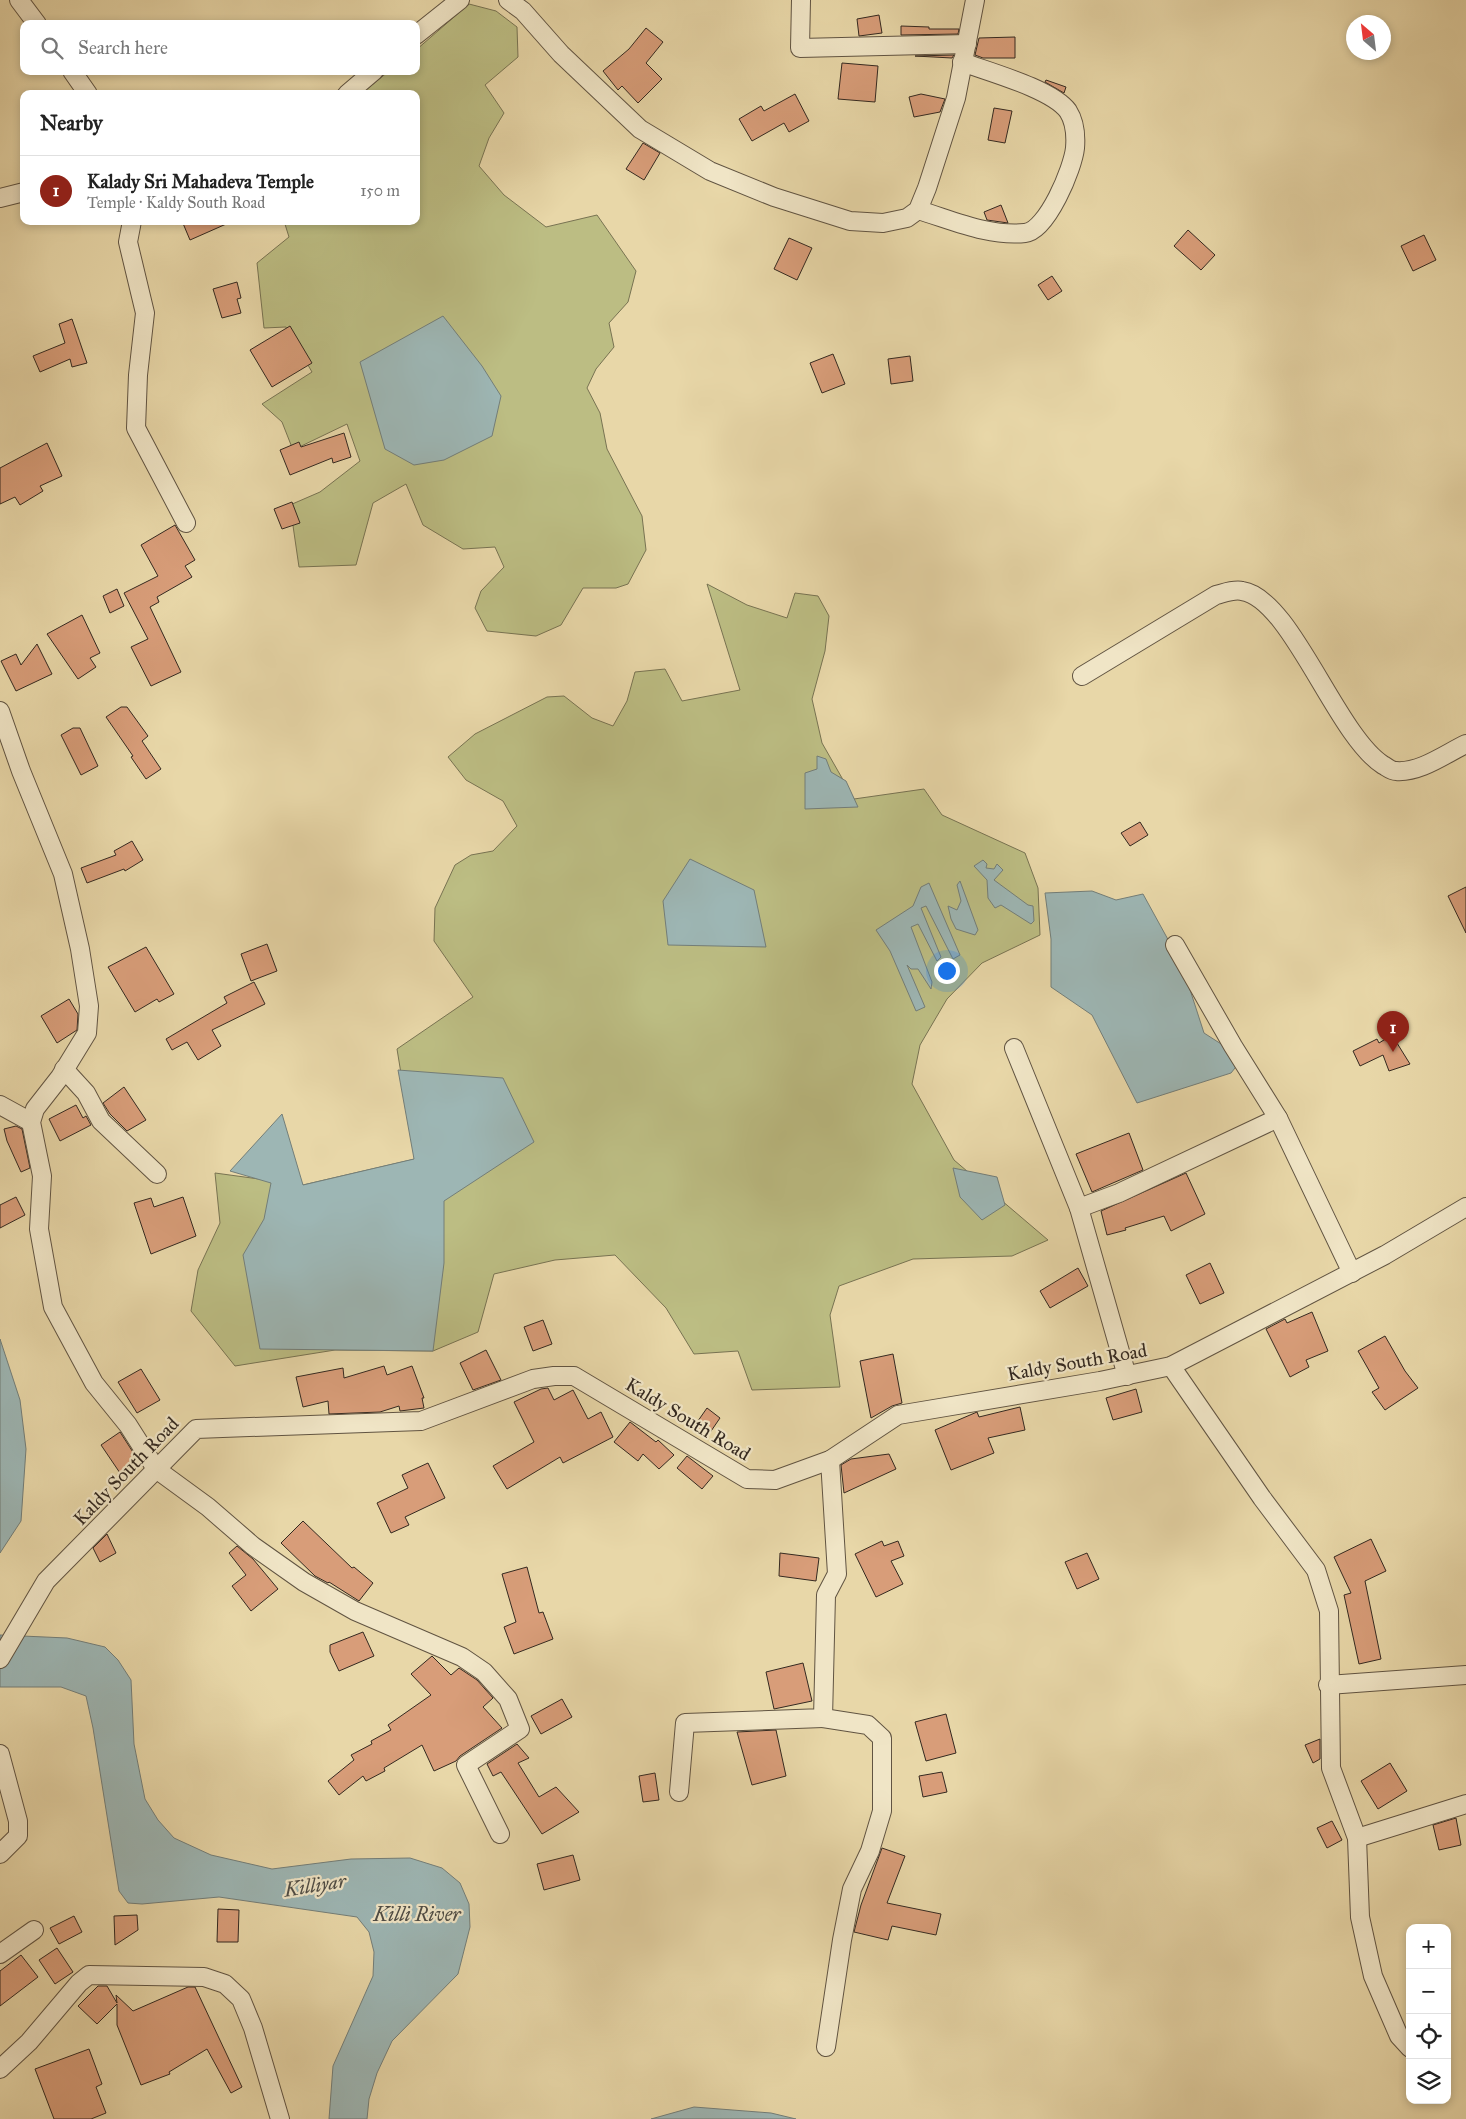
<!DOCTYPE html>
<meta charset="utf-8">
<style>
:root{--surface:#fff;--page:#f6f6f6;--text:#222;--muted:#767676;--line:#e0e0e0;--accent:#8f2418}
body{margin:0;font-family:"IM FELL Great Primer",serif;background:var(--page);color:var(--text)}
.controls{position:absolute;right:15px;bottom:15px;display:grid;overflow:hidden;border-radius:10px;box-shadow:0 2px 8px #0003}
.controls button{width:45px;height:45px;display:grid;place-items:center;padding:0;border:0;border-bottom:1px solid var(--line);background:var(--surface);color:var(--text);font:25px sans-serif}
.compass{position:absolute;left:1346px;top:15px;width:45px;height:45px;border-radius:50%;background:var(--surface);box-shadow:0 2px 8px #0003;rotate:332deg}
.you{position:absolute;left:946px;top:970px;width:18px;height:18px;margin:-12px;border:4px solid #fff;border-radius:50%;background:#1a73e8;box-shadow:0 0 0 8px #1a73e833}
.badge{display:grid;place-items:center;width:32px;height:32px;border-radius:50%;background:var(--accent);color:#fff;font-size:16px;font-weight:700}
.pin{position:absolute;translate:-50% -41px;filter:drop-shadow(0 1px 2px #0008)}
.pin::after{content:'';position:absolute;top:26px;width:18px;height:15px;background:inherit;clip-path:polygon(0 0,100% 0,50% 100%)}
.list{margin:0;padding:0;list-style:none}
h2{display:flex;justify-content:space-between;align-items:center;height:65px;margin:0;padding:0 20px;font-size:21px}
h2 small{font-size:16px;font-weight:400;color:var(--muted)}
.list li{display:grid;grid-template-columns:32px 1fr auto;gap:15px;align-items:center;box-sizing:border-box;height:70px;padding:0 20px;border-top:1px solid var(--line)}
.list b{display:block;font-size:19px;white-space:nowrap}
.list p{margin:0;font-size:16px;white-space:nowrap;color:var(--muted)}
.list em{font-size:16px;font-style:normal;color:var(--muted)}
.icon{flex:none;width:28px;height:28px;fill:none;stroke:currentColor;stroke-width:2;stroke-linecap:round;stroke-linejoin:round}
.map{position:relative;flex:none;width:1466px;height:2119px;overflow:hidden}
.search{position:absolute;background:var(--surface);box-shadow:0 2px 8px #0003;left:20px;top:20px;width:400px;height:55px;display:flex;align-items:center;gap:12px;box-sizing:border-box;padding:0 18px;border-radius:10px;color:var(--muted);font-size:19px}
.panel{position:absolute;background:var(--surface);box-shadow:0 2px 8px #0003;left:20px;top:90px;width:400px;height:135px;border-radius:10px}
.map>svg:first-child{display:block}
</style>
<div class="map">
<svg width="1466" height="2119" viewBox="0 0 1466 2119">
<rect width="100%" height="100%" fill="#e8d7a8"/>
<filter id="stains"><feTurbulence type="fractalNoise" baseFrequency=".004" numOctaves="4"/><feColorMatrix values="0 0 0 0 .2 0 0 0 0 .09 0 0 0 0 .02 0 0 0 .5 -.17"/></filter>
<radialGradient id="worn" r=".72"><stop offset=".6" stop-color="#630" stop-opacity="0"/><stop offset="1" stop-color="#630" stop-opacity=".3"/></radialGradient>
<g fill="#bcbd83" stroke="#787352">
<polygon points="469,4 496,11 517,27 518,57 485,85 504,113 489,138 479,166 504,195 546,227 597,215 636,271 628,302 609,323 614,347 596,369 587,388 600,413 607,449 642,516 646,550 628,584 616,588 583,588 561,625 536,636 487,631 475,608 481,591 504,567 495,547 463,549 423,525 406,484 373,503 356,565 299,567 290,505 320,492 360,461 347,424 293,450 282,422 262,404 312,372 286,327 264,328 257,263 289,237 284,221 416,221 416,94 361,94 389,71 416,71 416,50"/>
<polygon points="707,584 747,605 787,618 795,593 818,596 829,616 825,651 812,699 822,743 854,799 924,789 942,815 1025,853 1038,888 1040,935 982,963 947,999 920,1045 912,1084 954,1160 1048,1240 1012,1256 913,1259 839,1286 830,1315 840,1387 752,1390 738,1351 694,1354 666,1308 615,1255 555,1260 494,1274 478,1332 433,1351 335,1350 235,1366 191,1311 198,1270 220,1223 215,1173 303,1185 415,1159 397,1049 473,997 434,941 435,908 455,865 471,855 493,851 517,826 503,801 466,780 448,757 475,734 547,697 564,696 592,718 613,726 627,701 635,672 665,669 682,701 740,690"/>
</g>
<g fill="#9db6b4" stroke="#737e79">
<polygon points="443,316 482,366 501,396 492,436 444,460 414,465 385,449 360,362"/>
<polygon points="817,756 826,759 831,772 846,781 858,807 805,809 805,773 817,769"/>
<polygon points="690,859 754,890 766,947 668,945 663,901"/>
<polygon points="983,860 987,864 986,868 994,869 997,864 1003,870 994,880 1028,905 1033,906 1034,921 1031,924 1001,905 995,908 988,898 987,880 974,866"/>
<polygon points="960,881 978,930 975,935 956,929 951,919 948,906 957,910 961,901 957,885"/>
<polygon points="929,883 960,955 953,959 926,906 921,908 941,957 937,961 918,924 911,927 932,982 931,989 918,969 911,969 907,965 925,1007 916,1011 890,951 876,930 913,906 921,887"/>
<polygon points="1092,891 1116,900 1143,894 1182,965 1204,1033 1243,1058 1231,1073 1137,1103 1092,1015 1051,987 1051,939 1045,893"/>
<polygon points="398,1070 503,1078 534,1142 444,1201 444,1263 433,1351 260,1349 243,1255 264,1219 271,1183 230,1171 282,1114 303,1185 414,1159"/>
<polygon points="953,1168 997,1177 1005,1205 982,1220 960,1197"/>
<polygon points="0,1339 20,1400 26,1449 21,1521 0,1553"/>
<polygon points="0,1635 67,1638 105,1647 118,1660 131,1680 134,1744 145,1799 158,1820 174,1838 211,1855 272,1869 351,1859 410,1858 442,1868 460,1883 469,1904 470,1927 458,1974 392,2041 377,2073 369,2099 367,2119 329,2119 333,2066 373,1976 374,1952 369,1932 357,1917 219,1897 142,1904 128,1903 119,1891 93,1728 86,1696 61,1687 0,1687"/>
<polygon points="694,2107 771,2113 796,2119 651,2119"/>
</g>
<g fill="#d89d79" stroke="#342920">
<polygon points="879,15 882,33 859,36 857,19"/>
<polygon points="901,26 929,27 929,29 959,29 958,34 901,35"/>
<polygon points="646,28 663,42 646,63 662,79 638,103 622,86 618,90 603,71 629,49"/>
<polygon points="1015,37 1015,58 983,58 975,55 979,38"/>
<polygon points="954,55 952,58 915,56"/>
<polygon points="842,63 878,66 875,102 838,99"/>
<polygon points="1046,80 1066,87 1064,93 1045,82"/>
<polygon points="795,94 809,121 789,132 784,123 752,141 739,119 761,106 764,111"/>
<polygon points="921,94 945,99 940,112 914,117 909,97"/>
<polygon points="994,108 1012,111 1005,143 988,140"/>
<polygon points="643,143 660,153 644,180 626,169"/>
<polygon points="1001,205 1008,223 987,220 984,212"/>
<polygon points="182,221 233,221 190,240"/>
<polygon points="1188,230 1215,255 1201,270 1174,246"/>
<polygon points="1424,235 1436,260 1413,271 1401,246"/>
<polygon points="789,238 812,248 797,280 774,269"/>
<polygon points="1052,276 1062,291 1048,300 1038,285"/>
<polygon points="237,282 241,298 237,299 241,313 222,318 213,289"/>
<polygon points="72,319 87,363 72,367 70,359 40,372 33,356 65,343 59,324"/>
<polygon points="290,326 312,363 272,387 250,350"/>
<polygon points="833,354 845,384 822,393 810,363"/>
<polygon points="910,356 913,381 891,384 888,359"/>
<polygon points="344,433 351,457 333,463 332,458 290,475 280,450 299,442 301,447"/>
<polygon points="47,443 62,476 40,486 43,491 20,505 15,497 0,504 0,468"/>
<polygon points="292,502 300,523 282,529 274,509"/>
<polygon points="175,525 195,560 185,566 192,577 157,597 159,602 150,607 181,672 151,686 131,647 148,639 124,593 158,576 141,545"/>
<polygon points="117,589 124,606 110,613 103,596"/>
<polygon points="82,615 100,653 90,658 96,667 78,679 47,634"/>
<polygon points="37,644 52,674 16,691 1,661 16,654 21,665"/>
<polygon points="121,707 127,707 148,736 142,741 161,769 146,779 131,757 133,756 106,717"/>
<polygon points="73,728 80,728 98,766 81,775 61,735"/>
<polygon points="1140,822 1148,835 1130,846 1121,833"/>
<polygon points="132,841 143,860 125,871 124,869 87,883 81,868 116,855 114,851"/>
<polygon points="1466,887 1466,933 1448,896"/>
<polygon points="267,944 277,971 251,981 241,954"/>
<polygon points="146,947 174,994 159,1002 157,999 135,1012 108,967"/>
<polygon points="254,982 265,1004 212,1030 221,1046 198,1060 187,1042 172,1050 166,1039 227,1003 224,997"/>
<polygon points="69,999 78,1014 77,1030 57,1043 41,1016"/>
<polygon points="1392,1035 1410,1064 1389,1071 1383,1055 1360,1066 1353,1051 1377,1039 1379,1043"/>
<polygon points="124,1087 146,1120 127,1131 110,1114 103,1103"/>
<polygon points="76,1105 83,1118 86,1116 91,1125 60,1141 49,1119"/>
<polygon points="16,1126 22,1129 30,1168 21,1172 7,1141 4,1129"/>
<polygon points="1129,1133 1143,1170 1092,1192 1076,1154"/>
<polygon points="1186,1173 1205,1214 1171,1231 1164,1216 1125,1228 1126,1230 1107,1235 1101,1211"/>
<polygon points="16,1197 25,1215 0,1228 0,1205"/>
<polygon points="183,1197 196,1236 151,1254 134,1203 151,1198 154,1207"/>
<polygon points="1210,1263 1224,1293 1200,1304 1186,1275"/>
<polygon points="1078,1268 1088,1286 1050,1308 1040,1291"/>
<polygon points="1312,1312 1328,1351 1306,1360 1309,1367 1290,1377 1266,1329 1285,1319 1287,1323"/>
<polygon points="543,1320 552,1344 533,1351 524,1327"/>
<polygon points="1385,1336 1405,1371 1418,1388 1385,1410 1372,1392 1379,1388 1358,1351"/>
<polygon points="486,1350 501,1380 473,1390 460,1363"/>
<polygon points="893,1354 902,1403 892,1406 871,1418 860,1361"/>
<polygon points="384,1366 387,1375 412,1366 424,1398 422,1398 424,1408 400,1411 399,1406 380,1412 329,1414 328,1401 303,1407 296,1377 343,1368 344,1378"/>
<polygon points="141,1369 160,1400 137,1413 118,1382"/>
<polygon points="548,1388 554,1400 573,1390 588,1419 601,1412 613,1437 563,1463 560,1457 507,1489 493,1466 534,1442 514,1402 541,1389"/>
<polygon points="1136,1389 1142,1412 1113,1420 1106,1398"/>
<polygon points="1020,1407 1025,1430 988,1438 994,1453 951,1470 935,1430 977,1412 979,1417"/>
<polygon points="707,1408 720,1418 707,1437 693,1428"/>
<polygon points="630,1422 656,1442 658,1440 674,1455 659,1469 643,1454 638,1461 614,1442"/>
<polygon points="120,1432 138,1460 120,1473 101,1445"/>
<polygon points="889,1454 896,1469 844,1493 841,1465 851,1459"/>
<polygon points="687,1456 713,1476 702,1489 677,1468"/>
<polygon points="428,1463 445,1498 405,1517 409,1525 391,1533 377,1503 408,1488 402,1475"/>
<polygon points="303,1521 352,1568 354,1567 373,1583 359,1601 329,1582 328,1583 315,1576 281,1543"/>
<polygon points="107,1534 116,1553 100,1562 93,1548"/>
<polygon points="1371,1539 1386,1571 1365,1581 1381,1659 1359,1664 1344,1595 1351,1593 1334,1557"/>
<polygon points="882,1541 884,1546 898,1541 904,1556 891,1561 903,1584 876,1597 855,1554"/>
<polygon points="237,1546 253,1559 278,1589 251,1611 232,1586 246,1575 229,1553"/>
<polygon points="780,1553 819,1558 816,1581 779,1576"/>
<polygon points="1087,1553 1099,1579 1077,1589 1065,1562"/>
<polygon points="527,1567 539,1613 543,1612 553,1639 514,1654 504,1627 516,1622 502,1574"/>
<polygon points="363,1632 374,1656 339,1671 330,1652 330,1645"/>
<polygon points="432,1656 451,1675 459,1668 477,1680 493,1698 483,1707 502,1728 460,1756 456,1761 434,1771 422,1745 384,1768 385,1771 366,1781 363,1776 339,1795 328,1781 354,1760 351,1755 372,1744 371,1741 391,1730 388,1725 431,1695 411,1674"/>
<polygon points="803,1663 812,1701 774,1709 766,1672"/>
<polygon points="562,1699 572,1717 541,1734 531,1716"/>
<polygon points="946,1714 956,1753 926,1761 915,1722"/>
<polygon points="776,1730 786,1776 752,1785 737,1732"/>
<polygon points="1320,1739 1320,1759 1313,1763 1305,1745"/>
<polygon points="517,1744 529,1758 518,1763 539,1797 556,1787 579,1812 542,1834 501,1772 493,1776 487,1764"/>
<polygon points="1390,1763 1407,1791 1378,1809 1361,1781"/>
<polygon points="942,1772 947,1792 923,1797 919,1776"/>
<polygon points="655,1773 659,1800 643,1802 639,1776"/>
<polygon points="1456,1818 1461,1845 1439,1850 1433,1825"/>
<polygon points="1332,1821 1342,1840 1327,1848 1317,1828"/>
<polygon points="882,1848 905,1856 887,1903 941,1914 936,1935 892,1926 888,1940 854,1932 861,1905"/>
<polygon points="573,1855 580,1880 544,1890 537,1864"/>
<polygon points="218,1909 239,1910 238,1942 217,1942"/>
<polygon points="137,1915 138,1930 115,1945 114,1916"/>
<polygon points="74,1916 82,1932 59,1944 50,1928"/>
<polygon points="57,1948 73,1972 55,1984 39,1960"/>
<polygon points="21,1955 38,1977 0,2006 0,1971"/>
<polygon points="98,1986 107,1986 117,2003 116,1995 133,2011 188,1987 195,1987 242,2087 231,2093 207,2049 169,2072 170,2074 141,2085 117,2025 117,2004 97,2024 78,2006"/>
<polygon points="89,2049 102,2084 96,2087 106,2113 91,2119 54,2119 35,2069"/>
</g>
<g fill="none" stroke-linecap="round" stroke-linejoin="round">
<defs>
<g id="street">
<polyline points="19,0 37,24"/>
<polyline points="508,0 523,11 561,54 640,129 710,171 774,197 850,221 883,223 907,218 918,210 927,188 956,98 975,0"/>
<polyline points="801,0 800,48 967,44"/>
<polyline points="416,35 460,0"/>
<polyline points="72,71 88,94"/>
<polyline points="347,94 374,71"/>
<polyline points="0,198 24,192"/>
<path d="M918 210C952 220 989 237 1025 233 1047 231 1073 168 1075 148 1076 136 1075 122 1068 111 1052 89 989 72 962 62"/>
<polyline points="132,221 128,242 145,313 138,375 136,428 186,523"/>
<path d="M1082 676 1216 595C1224 593 1234 589 1242 591 1291 598 1336 735 1383 765 1387 767 1391 771 1396 771 1420 773 1445 754 1466 744"/>
<polyline points="0,711 21,771 63,874 80,949 89,1006 87,1033 60,1077 35,1109 31,1122 42,1176 39,1229 53,1307 94,1383 128,1425 156,1469 208,1507 253,1546 304,1582 355,1611 462,1657 484,1672 508,1699 520,1729 466,1765 500,1834"/>
<polyline points="1175,945 1233,1046 1278,1118 1352,1273"/>
<polyline points="1014,1048 1079,1208 1127,1376"/>
<polyline points="64,1069 86,1093 101,1121 157,1174"/>
<polyline points="0,1105 31,1122"/>
<polyline points="1079,1208 1119,1193 1278,1118"/>
<polyline points="1171,1366 1262,1498 1316,1570 1329,1611 1331,1768 1357,1838 1360,1917 1373,1976 1399,2036 1410,2048"/>
<polyline points="0,1659 46,1581 196,1429 421,1421 533,1379 554,1376 574,1376 747,1479 775,1480 830,1460 898,1415 1100,1381 1171,1366 1385,1255 1466,1207"/>
<polyline points="1328,1685 1466,1675"/>
<polyline points="823,1718 868,1725 882,1738 882,1811 870,1851 852,1889 842,1940 826,2047"/>
<polyline points="0,1754 18,1821 18,1836 0,1854"/>
<polyline points="679,1792 685,1723 823,1718 826,1595 837,1574 830,1460"/>
<polyline points="1357,1838 1466,1804"/>
<polyline points="0,1954 34,1930"/>
<polyline points="0,2069 29,2042 79,1983 89,1975 204,1977 225,1984 241,1999 253,2028 280,2119"/>
</g>
</defs>
<use href="#street" stroke="#615442" stroke-width="20"/>
<use href="#street" stroke="#f0e5c6" stroke-width="18"/>
</g>
<g text-anchor="middle" dominant-baseline="central" stroke-width="4.5" stroke-linejoin="round" paint-order="stroke">
<g font-size="19" fill="#342920" stroke="#f0e5c6">
<text transform="translate(1077 1362) rotate(-10)">Kaldy South Road</text>
<text transform="translate(688 1419) rotate(31)">Kaldy South Road</text>
<text transform="translate(126 1471) rotate(-46)">Kaldy South Road</text>
</g>
<g font-size="20" font-style="italic" fill="#4e4c45" stroke="#f0e5c6">
<text transform="translate(315 1885) rotate(-9)">Killiyar</text>
<text x="417" y="1914">Killi River</text>
</g>
</g>
<rect width="100%" height="100%" filter="url(#stains)"/>
<rect width="100%" height="100%" fill="url(#worn)"/>
</svg>
<div class="controls">
<button>+</button>
<button>−</button>
<button><svg class="icon" aria-label="locate" viewBox="0 0 24 24"><circle cx="12" cy="12" r="6"/><path d="M12 2v4M12 18v4M2 12h4M18 12h4"/></svg></button>
<button><svg class="icon" aria-label="layers" viewBox="0 0 24 24"><path d="M12 4l9 5-9 5-9-5zM3 14l9 5 9-5"/></svg></button>
</div>
<svg class="compass" viewBox="-18 -18 36 36"><path d="M0-13l5 13h-10z" fill="#e53935"/><path d="M0 13l5-13h-10z" fill="#767676"/></svg>
<div class="you"></div>
<div class="pin badge" style="left:1393px;top:1052px">1</div>
<div class="search"><svg class="icon" aria-label="search" viewBox="0 0 24 24"><circle cx="10" cy="10" r="6"/><path d="M15 15l6 6"/></svg>Search here</div>
<section class="panel">
<h2>Nearby<small></small></h2>
<ul class="list">
<li><span class="badge">1</span><div><b>Kalady Sri Mahadeva Temple</b><p>Temple · Kaldy South Road</p></div><em>150 m</em></li>
</ul>
</section>
</div>
